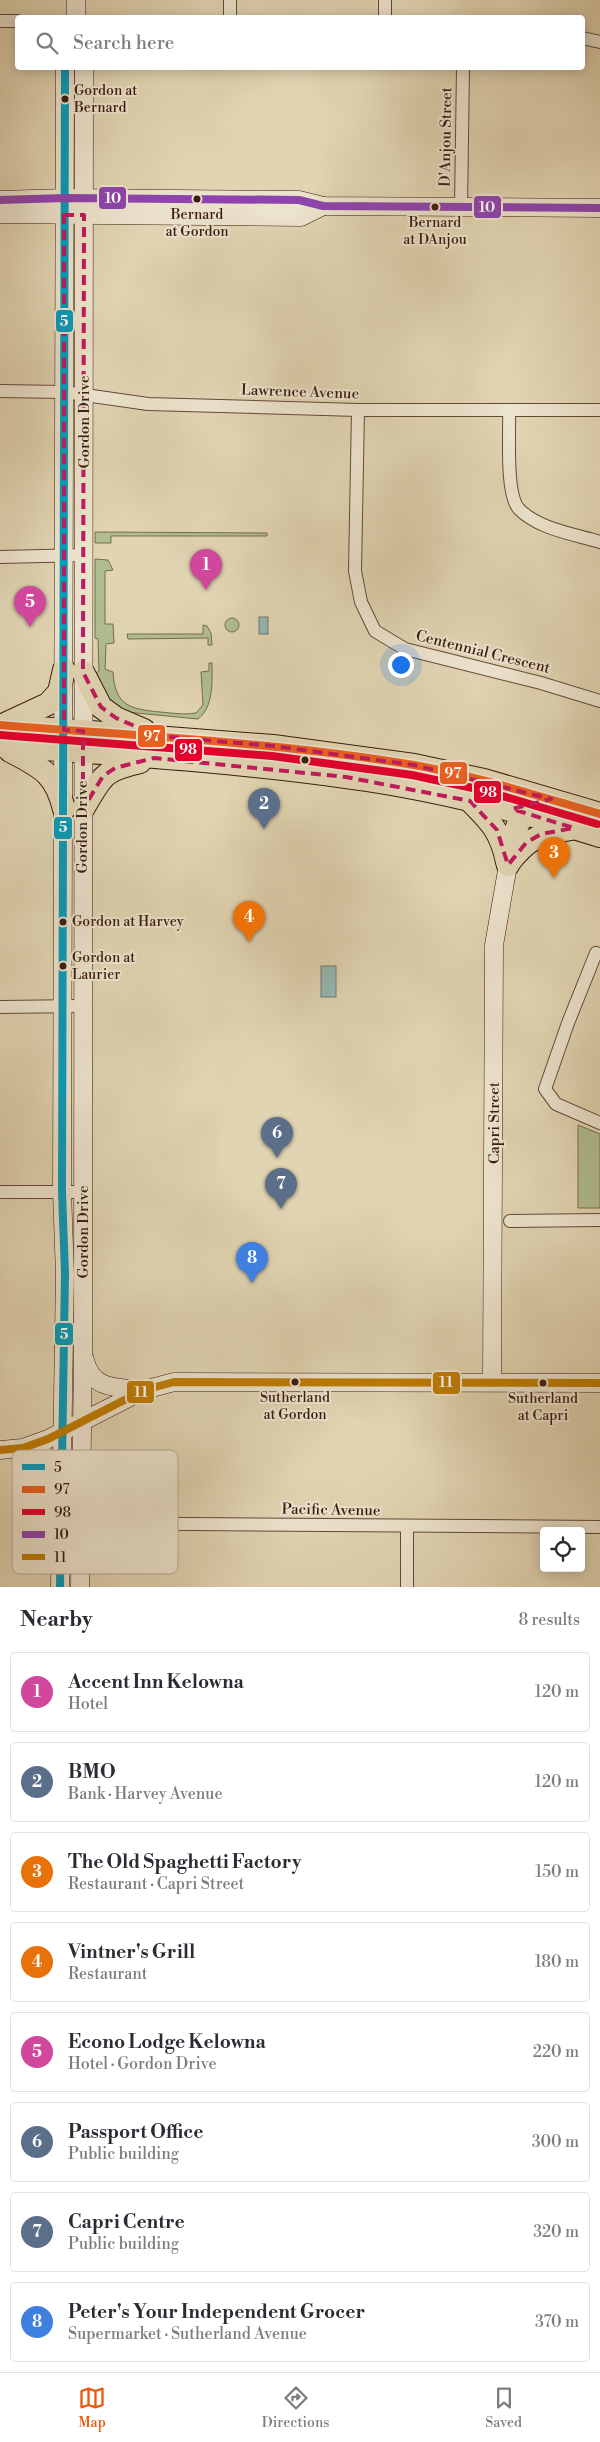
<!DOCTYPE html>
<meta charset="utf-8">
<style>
:root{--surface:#fff;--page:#f7f7f7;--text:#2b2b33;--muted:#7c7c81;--line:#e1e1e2;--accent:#ea580c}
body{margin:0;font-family:"Libre Bodoni",serif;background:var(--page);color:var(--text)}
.controls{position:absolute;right:15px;bottom:15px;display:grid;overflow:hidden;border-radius:5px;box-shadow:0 2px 12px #0003}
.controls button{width:45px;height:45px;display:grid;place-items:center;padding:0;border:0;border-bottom:1px solid var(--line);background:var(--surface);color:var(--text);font:25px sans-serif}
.you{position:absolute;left:400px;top:664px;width:18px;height:18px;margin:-12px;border:4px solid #fff;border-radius:50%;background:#1a73e8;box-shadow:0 0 0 8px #1a73e833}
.badge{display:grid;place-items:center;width:32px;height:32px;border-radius:50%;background:var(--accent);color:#fff;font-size:16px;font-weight:700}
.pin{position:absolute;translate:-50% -41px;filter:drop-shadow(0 1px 2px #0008)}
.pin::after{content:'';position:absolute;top:26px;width:18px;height:15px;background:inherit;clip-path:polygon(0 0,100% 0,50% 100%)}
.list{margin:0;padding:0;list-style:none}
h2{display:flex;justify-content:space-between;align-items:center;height:65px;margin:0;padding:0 20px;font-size:21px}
h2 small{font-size:16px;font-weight:400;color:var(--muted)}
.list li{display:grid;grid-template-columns:32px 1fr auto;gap:15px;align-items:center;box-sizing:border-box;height:80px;margin:0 10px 10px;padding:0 10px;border:1px solid var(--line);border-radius:5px}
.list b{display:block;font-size:19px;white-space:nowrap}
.list p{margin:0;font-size:16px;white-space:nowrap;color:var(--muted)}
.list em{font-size:16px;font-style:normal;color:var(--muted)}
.icon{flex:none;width:28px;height:28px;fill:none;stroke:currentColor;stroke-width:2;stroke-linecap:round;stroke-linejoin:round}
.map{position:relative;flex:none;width:600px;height:1587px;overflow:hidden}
.search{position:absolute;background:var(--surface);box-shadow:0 2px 12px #0003;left:15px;right:15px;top:15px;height:55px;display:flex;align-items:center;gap:12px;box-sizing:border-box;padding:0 18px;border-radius:5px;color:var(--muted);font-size:19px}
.sheet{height:785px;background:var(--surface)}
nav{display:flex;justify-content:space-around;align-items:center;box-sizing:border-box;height:70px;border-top:1px solid var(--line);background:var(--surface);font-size:14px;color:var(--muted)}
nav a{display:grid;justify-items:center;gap:2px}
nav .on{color:var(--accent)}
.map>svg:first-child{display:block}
</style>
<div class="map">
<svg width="600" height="1587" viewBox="0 0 600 1587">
<rect width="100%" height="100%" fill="#e1d4b2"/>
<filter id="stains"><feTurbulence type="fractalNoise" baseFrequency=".004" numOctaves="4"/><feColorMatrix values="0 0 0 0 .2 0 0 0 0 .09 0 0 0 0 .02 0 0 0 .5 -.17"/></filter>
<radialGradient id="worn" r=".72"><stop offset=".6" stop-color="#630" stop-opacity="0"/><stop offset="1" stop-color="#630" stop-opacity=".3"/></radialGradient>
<g fill="#b0bd8e" stroke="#766c4e">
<polygon points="95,532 267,533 267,536 111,536 111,543 95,543"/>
<path d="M95 559 108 560 113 570 105 571V624H113L114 643 106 644 105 669 113 672C115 706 130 709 160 712 172 713 184 715 196 713L203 705 201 672 209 671V663H212C212 681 214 707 198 719L126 712 114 708 96 673 99 671 98 639 95 638Z"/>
<circle cx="232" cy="625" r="7"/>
<polygon points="203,625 207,626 211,633 212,645 208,645 208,638 128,639 127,634 203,634"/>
<polygon points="578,1125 600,1134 600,1208 578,1208"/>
</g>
<g fill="#95b7b3" stroke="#717971">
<rect x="259" y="617" width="9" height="17"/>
<rect x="321" y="966" width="15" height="31"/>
</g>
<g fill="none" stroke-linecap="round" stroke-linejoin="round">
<defs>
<g id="street">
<polyline points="230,18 230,0"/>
<polyline points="385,18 385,0"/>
<polyline points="0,21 18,21"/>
<polyline points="582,38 600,42"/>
<polyline points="461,207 463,68"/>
<polyline points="0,391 64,392 148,404 358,410 600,410"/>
<polyline points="358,410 355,571 361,602 375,631 405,649 541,683 600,701"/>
<path d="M509 410C510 431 505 494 519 509 538 529 574 534 600 542"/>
<polyline points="0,557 85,555"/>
<polyline points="600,954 596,953 568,1023 545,1089 556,1104 600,1123"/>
<polyline points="0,1007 82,1006"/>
<polyline points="0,1192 83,1192"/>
<polyline points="510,1221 600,1220"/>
<polyline points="62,1523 600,1527"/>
<polyline points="407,1527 407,1587"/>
</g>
<g id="secondary">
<polyline points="76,18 76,0"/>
<polyline points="0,200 66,198 299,200 323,206 600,208"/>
<polyline points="0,214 301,217 323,206"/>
<path d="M85 1360C92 1391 118 1387 144 1390"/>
<polyline points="492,1382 494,945 508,865"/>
<path d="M23 1448C39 1453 55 1457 63 1473"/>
<polyline points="0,1450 23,1448 48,1439 144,1390 174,1382 600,1383"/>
<polyline points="60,1587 65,1274 62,1192 65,68"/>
<polyline points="80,1587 83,1353 84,68"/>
</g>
<g id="highway">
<polyline points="83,672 101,707 116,718 144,730"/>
<polyline points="7,723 48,704 59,692 64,670"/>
<polyline points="0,725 273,746 414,765 484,780 600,814"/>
<path d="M0 746C115 754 232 761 346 777 432 788 517 810 600 836"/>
<path d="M10 751C42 768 55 773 64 809"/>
<path d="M470 801C491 822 501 832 507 862"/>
<path d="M83 809C103 776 101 771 140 762"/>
<path d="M508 864C528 838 539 834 571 829"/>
<path d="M508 865C512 843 515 819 533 804"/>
</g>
</defs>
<use href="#street" stroke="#644938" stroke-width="14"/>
<use href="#secondary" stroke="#3b1b0f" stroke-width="19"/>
<use href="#highway" stroke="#3b1b0f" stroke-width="24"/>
<use href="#street" stroke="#ece3cd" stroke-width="12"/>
<use href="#secondary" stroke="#ece3cd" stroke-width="18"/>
<use href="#highway" stroke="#e1d4b2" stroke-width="22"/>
<defs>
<polyline id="bus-1" points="60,1587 65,1274 62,1192 65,68"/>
<path id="bus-2" d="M0 725C138 736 277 742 414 765 477 776 538 796 600 814"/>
<polyline id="bus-3" points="0,735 272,756 412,775 482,790 597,824"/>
<polyline id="bus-4" points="0,200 66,198 299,200 323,206 600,208"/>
<polyline id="bus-5" points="0,1450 23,1448 48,1439 144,1390 174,1382 600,1383"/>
</defs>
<use href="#bus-1" stroke="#ece3cd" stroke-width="11"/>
<use href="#bus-2" stroke="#ece3cd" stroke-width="11"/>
<use href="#bus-3" stroke="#ece3cd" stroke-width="11"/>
<use href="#bus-4" stroke="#ece3cd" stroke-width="11"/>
<use href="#bus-5" stroke="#ece3cd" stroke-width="11"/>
<use href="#bus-1" stroke="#069bbb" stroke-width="8"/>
<use href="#bus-2" stroke="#e96121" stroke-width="8"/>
<use href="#bus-3" stroke="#e4002b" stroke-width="8"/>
<use href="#bus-4" stroke="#8e44ad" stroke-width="8"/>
<use href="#bus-5" stroke="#bf7c04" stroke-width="8"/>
</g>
<path fill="none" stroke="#c2185b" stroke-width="4" stroke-dasharray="10 6" stroke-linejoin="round" d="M64 215H84L83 672 101 707 116 718 158 736 273 746 414 765 551 799 512 809 574 828 541 834 526 843 508 865 497 830 470 801 346 777 154 758 115 768 103 776 83 809V731L64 730Z"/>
<g fill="#3b1b0f" stroke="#ece3cd" stroke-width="2">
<circle cx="65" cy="99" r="4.5"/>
<circle cx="197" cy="199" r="4.5"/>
<circle cx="435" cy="207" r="4.5"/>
<circle cx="305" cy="760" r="4.5"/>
<circle cx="63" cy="922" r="4.5"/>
<circle cx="63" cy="966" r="4.5"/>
<circle cx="295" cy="1382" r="4.5"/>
<circle cx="543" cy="1383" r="4.5"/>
</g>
<g text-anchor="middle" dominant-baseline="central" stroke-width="4" stroke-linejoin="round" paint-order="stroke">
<g font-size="14" fill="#3b1b0f" stroke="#ece3cd">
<text x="74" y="91" text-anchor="start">Gordon at<tspan x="74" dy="17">Bernard</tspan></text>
<text x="197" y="215">Bernard<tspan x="197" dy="17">at Gordon</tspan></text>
<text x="435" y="223">Bernard<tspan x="435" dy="17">at DAnjou</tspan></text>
<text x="72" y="922" text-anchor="start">Gordon at Harvey</text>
<text x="72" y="958" text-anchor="start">Gordon at<tspan x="72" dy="17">Laurier</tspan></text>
<text x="295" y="1398">Sutherland<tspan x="295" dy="17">at Gordon</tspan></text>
<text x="543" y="1399">Sutherland<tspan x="543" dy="17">at Capri</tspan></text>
</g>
<g font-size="15" fill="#3b1b0f" stroke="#ece3cd">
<text transform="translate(446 137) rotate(-89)">D'Anjou Street</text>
<text transform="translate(300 392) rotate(2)">Lawrence Avenue</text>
<text transform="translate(84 422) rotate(-90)">Gordon Drive</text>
<text transform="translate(483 652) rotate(14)">Centennial Crescent</text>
<text transform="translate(82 827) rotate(-90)">Gordon Drive</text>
<text transform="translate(494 1123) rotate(-90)">Capri Street</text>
<text transform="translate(83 1232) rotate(-90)">Gordon Drive</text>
<text transform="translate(331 1510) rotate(1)">Pacific Avenue</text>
</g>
</g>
<rect x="12" y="1450" width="166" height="124" rx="8" fill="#ece3cd" stroke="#b7a794" stroke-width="1"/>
<rect x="22" y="1464" width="23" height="6" fill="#069bbb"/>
<rect x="22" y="1486" width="23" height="7" fill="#e96121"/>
<rect x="22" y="1509" width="23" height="6" fill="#e4002b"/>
<rect x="22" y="1531" width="23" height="7" fill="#8e44ad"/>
<rect x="22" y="1554" width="23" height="6" fill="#bf7c04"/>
<g font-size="14" fill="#3b1b0f">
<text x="54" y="1472">5</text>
<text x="54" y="1494">97</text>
<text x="54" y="1517">98</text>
<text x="54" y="1539">10</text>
<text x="54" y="1562">11</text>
</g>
<g stroke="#ece3cd" stroke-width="2">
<rect x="98" y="186" width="29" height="24" rx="5" fill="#8e44ad"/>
<rect x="473" y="195" width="29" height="24" rx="5" fill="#8e44ad"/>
<rect x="55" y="309" width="19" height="24" rx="5" fill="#069bbb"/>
<rect x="137" y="724" width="29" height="24" rx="5" fill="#e96121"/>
<rect x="174" y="738" width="29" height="24" rx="5" fill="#e4002b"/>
<rect x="439" y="761" width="29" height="24" rx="5" fill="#e96121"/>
<rect x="473" y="780" width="29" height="24" rx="5" fill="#e4002b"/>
<rect x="53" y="816" width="20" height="24" rx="5" fill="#069bbb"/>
<rect x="54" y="1322" width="20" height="24" rx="5" fill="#069bbb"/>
<rect x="432" y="1371" width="29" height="24" rx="5" fill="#bf7c04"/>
<rect x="126" y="1380" width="29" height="24" rx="5" fill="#bf7c04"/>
</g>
<g font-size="14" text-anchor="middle" font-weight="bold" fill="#fff">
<text x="113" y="203">10</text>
<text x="487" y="212">10</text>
<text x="64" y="326">5</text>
<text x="152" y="741">97</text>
<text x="188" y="754">98</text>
<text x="453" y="778">97</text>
<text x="488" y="797">98</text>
<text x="63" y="832">5</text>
<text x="64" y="1339">5</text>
<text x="446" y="1387">11</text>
<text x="141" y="1397">11</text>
</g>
<rect width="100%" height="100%" filter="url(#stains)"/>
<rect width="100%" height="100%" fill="url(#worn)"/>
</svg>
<div class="controls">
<button><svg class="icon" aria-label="locate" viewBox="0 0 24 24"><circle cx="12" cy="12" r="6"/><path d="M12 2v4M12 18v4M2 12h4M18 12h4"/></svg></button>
</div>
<div class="you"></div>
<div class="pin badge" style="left:206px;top:590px;background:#d1479c">1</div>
<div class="pin badge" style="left:264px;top:829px;background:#5c6f8a">2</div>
<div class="pin badge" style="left:554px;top:878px;background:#e8710a">3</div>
<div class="pin badge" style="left:249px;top:942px;background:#e8710a">4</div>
<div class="pin badge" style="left:30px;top:627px;background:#d1479c">5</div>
<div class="pin badge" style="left:277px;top:1158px;background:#5c6f8a">6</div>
<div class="pin badge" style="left:281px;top:1209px;background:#5c6f8a">7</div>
<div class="pin badge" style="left:252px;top:1283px;background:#3f7fe0">8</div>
<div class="search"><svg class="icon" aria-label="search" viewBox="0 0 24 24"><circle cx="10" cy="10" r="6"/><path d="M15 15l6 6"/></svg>Search here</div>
</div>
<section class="sheet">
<h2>Nearby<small>8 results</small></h2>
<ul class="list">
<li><span class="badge" style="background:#d1479c">1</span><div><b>Accent Inn Kelowna</b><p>Hotel</p></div><em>120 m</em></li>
<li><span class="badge" style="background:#5c6f8a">2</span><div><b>BMO</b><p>Bank · Harvey Avenue</p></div><em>120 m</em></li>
<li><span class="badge" style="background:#e8710a">3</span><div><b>The Old Spaghetti Factory</b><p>Restaurant · Capri Street</p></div><em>150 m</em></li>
<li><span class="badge" style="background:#e8710a">4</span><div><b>Vintner's Grill</b><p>Restaurant</p></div><em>180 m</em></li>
<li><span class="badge" style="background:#d1479c">5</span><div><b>Econo Lodge Kelowna</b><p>Hotel · Gordon Drive</p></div><em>220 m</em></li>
<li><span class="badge" style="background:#5c6f8a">6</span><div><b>Passport Office</b><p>Public building</p></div><em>300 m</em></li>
<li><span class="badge" style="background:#5c6f8a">7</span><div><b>Capri Centre</b><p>Public building</p></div><em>320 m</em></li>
<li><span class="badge" style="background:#3f7fe0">8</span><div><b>Peter's Your Independent Grocer</b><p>Supermarket · Sutherland Avenue</p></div><em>370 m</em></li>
</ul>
</section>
<nav>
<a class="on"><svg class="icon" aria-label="map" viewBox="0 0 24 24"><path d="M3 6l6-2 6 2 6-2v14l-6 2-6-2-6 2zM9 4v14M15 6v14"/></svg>Map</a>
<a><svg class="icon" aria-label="directions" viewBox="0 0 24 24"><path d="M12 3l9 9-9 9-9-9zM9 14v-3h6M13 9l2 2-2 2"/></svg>Directions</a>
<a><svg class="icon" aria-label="saved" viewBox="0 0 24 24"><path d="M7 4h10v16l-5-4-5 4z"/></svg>Saved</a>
</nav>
